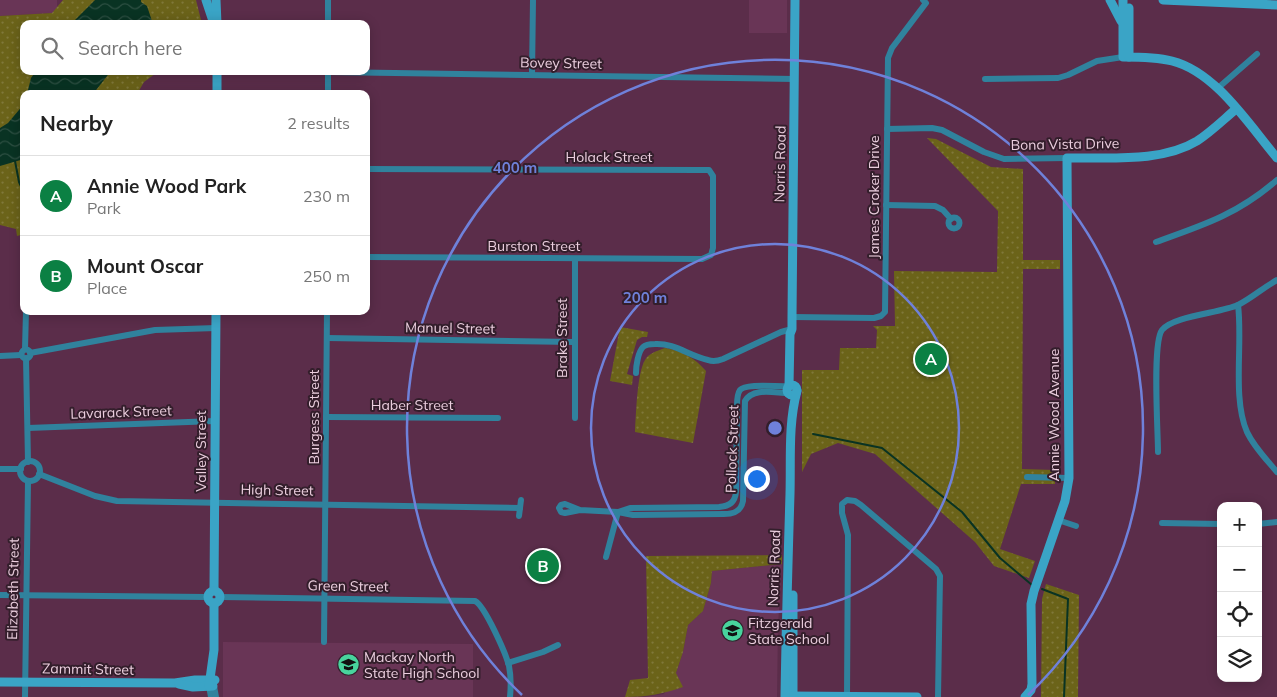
<!DOCTYPE html>
<meta charset="utf-8">
<style>
:root{--surface:#fff;--page:#f6f6f6;--text:#222;--muted:#767676;--line:#e0e0e0;--accent:#0b8043}
body{margin:0;font-family:Mulish,sans-serif;background:var(--page);color:var(--text)}
.controls{position:absolute;right:15px;bottom:15px;display:grid;overflow:hidden;border-radius:10px;box-shadow:0 2px 12px #0003}
.controls button{width:45px;height:45px;display:grid;place-items:center;padding:0;border:0;border-bottom:1px solid var(--line);background:var(--surface);color:var(--text);font:25px sans-serif}
.you{position:absolute;left:756px;top:478px;width:18px;height:18px;margin:-12px;border:4px solid #fff;border-radius:50%;background:#1a73e8;box-shadow:0 0 0 8px #1a73e833}
.badge{display:grid;place-items:center;width:32px;height:32px;border-radius:50%;background:var(--accent);color:#fff;font-size:16px;font-weight:700}
.pin{position:absolute;translate:-50% -50%;border:2px solid #fff;box-shadow:0 1px 5px #0006}
.list{margin:0;padding:0;list-style:none}
h2{display:flex;justify-content:space-between;align-items:center;height:65px;margin:0;padding:0 20px;font-size:21px}
h2 small{font-size:16px;font-weight:400;color:var(--muted)}
.list li{display:grid;grid-template-columns:32px 1fr auto;gap:15px;align-items:center;box-sizing:border-box;height:80px;padding:0 20px;border-top:1px solid var(--line)}
.list b{display:block;font-size:19px;white-space:nowrap}
.list p{margin:0;font-size:16px;white-space:nowrap;color:var(--muted)}
.list em{font-size:16px;font-style:normal;color:var(--muted)}
.icon{flex:none;width:28px;height:28px;fill:none;stroke:currentColor;stroke-width:2;stroke-linecap:round;stroke-linejoin:round}
.map{position:relative;flex:none;width:1277px;height:697px;overflow:hidden}
.search{position:absolute;background:var(--surface);box-shadow:0 2px 12px #0003;left:20px;top:20px;width:350px;height:55px;display:flex;align-items:center;gap:12px;box-sizing:border-box;padding:0 18px;border-radius:10px;color:var(--muted);font-size:19px}
.panel{position:absolute;background:var(--surface);box-shadow:0 2px 12px #0003;left:20px;top:90px;width:350px;height:225px;border-radius:10px}
.map>svg:first-child{display:block}
</style>
<div class="map">
<svg width="1277" height="697" viewBox="0 0 1277 697">
<defs>
<pattern id="grass-dots" width="8" height="8" patternUnits="userSpaceOnUse" patternTransform="scale(1.25)"><rect width="8" height="8" fill="#6b6319"/><path d="M2 2h.1M6 6h.1" fill="none" stroke="#80783a" stroke-width="1.8" stroke-linecap="round"/></pattern>
<pattern id="water-waves" width="16" height="10" patternUnits="userSpaceOnUse" patternTransform="scale(1.25)"><rect width="16" height="10" fill="#093323"/><path d="M0 5q4-4 8 0t8 0" fill="none" stroke="#2d4f42"/></pattern>
</defs>
<rect width="100%" height="100%" fill="#5b2d4a"/>
<g fill="#693556">
<polygon points="0,0 57,0 57,8 53,13 0,16"/>
<rect x="749" y="0" width="38" height="33"/>
<polygon points="782,564 778,625 777,697 643,697 664,694 676,673 683,652 688,625 703,611 711,583 712,571"/>
<polygon points="223,642 473,644 473,697 223,697"/>
</g>
<g fill="url(#grass-dots)">
<polygon points="63,0 196,0 202,24 24,24 24,71 159,71 144,82 137,94 24,94 24,234 17,236 16,229 0,225 0,16 52,13"/>
<polygon points="927,138 936,139 991,167 1023,169 1023,260 1060,260 1060,269 1023,269 1022,469 1055,470 1055,484 1021,484 1000,549 1035,561 1029,578 994,566 975,542 875,454 838,443 811,454 802,472 802,370 839,370 840,348 876,348 877,330 873,326 895,326 894,271 997,272 998,211"/>
<polygon points="620,327 648,332 647,337 642,337 637,340 627,374 633,376 632,385 610,381"/>
<path d="M665 348C682 351 695 358 706 371L693 443 635 432C636 415 637 373 645 360 649 353 657 351 665 348Z"/>
<path d="M782 555V564L712 571 711 583 703 611 688 625 683 652 676 673 683 687C663 694 646 697 625 697L630 680 648 678 646 556Z"/>
<polygon points="1046,584 1079,595 1078,697 1041,697 1042,599"/>
</g>
<g fill="url(#water-waves)">
<polygon points="95,0 141,0 141,2 147,6 153,24 71,24"/>
<polygon points="36,71 111,71 93,94 27,94 31,78"/>
<polygon points="24,104 24,159 0,166 0,128 8,123"/>
</g>
<g fill="none" stroke-linecap="round" stroke-linejoin="round">
<g stroke="#093323" stroke-width="2">
<polyline points="15,161 19,182 24,193"/>
<polyline points="813,434 882,448 962,512 1000,558 1032,585"/>
<polyline points="1042,589 1068,599 1064,697"/>
</g>
<g stroke="#30829d" stroke-width="6">
<polyline points="328,0 328,24"/>
<polyline points="328,72 795,79"/>
<polyline points="532,75 533,0"/>
<polyline points="985,79 1058,78 1068,75 1097,61 1123,57"/>
<polyline points="1218,88 1257,54"/>
<polyline points="328,94 328,71"/>
<polyline points="887,129 932,128 942,130 984,152 1004,159 1067,158"/>
<polyline points="366,169 701,170 709,170 713,176 713,248 711,255 702,259 366,257"/>
<polyline points="886,205 935,206 943,210 951,219"/>
<circle cx="954" cy="223" r="5.5"/>
<path d="M1156 242C1204 225 1238 214 1277 180"/>
<path d="M1238 305C1243 343 1232 398 1247 432 1254 447 1266 459 1277 472"/>
<polyline points="792,317 874,318 881,316 885,312 888,58 892,48 926,3 923,0"/>
<polyline points="327,338 574,342"/>
<polyline points="25,349 26,311"/>
<circle cx="26" cy="354" r="4.5"/>
<polyline points="30,353 155,330 216,328"/>
<polyline points="0,356 21,355"/>
<polyline points="26,358 28,462"/>
<path d="M636 373C636 366 638 352 643 347 646 344 651 344 655 344 675 343 689 356 708 360 713 362 718 361 723 359L781 332 792 329"/>
<polyline points="326,417 498,418"/>
<polyline points="575,418 575,259"/>
<polyline points="28,428 215,421"/>
<path d="M1158 452C1158 431 1152 343 1162 330 1173 316 1220 313 1238 305 1252 298 1264 287 1277 280"/>
<circle cx="30" cy="471" r="10"/>
<polyline points="0,469 21,469"/>
<polyline points="39,474 95,496 117,501 520,508"/>
<polyline points="1027,477 1069,478"/>
<path d="M580 510 565 504 561 505 559 508 561 512 565 513 580 510 618 512 633 515 724 514C733 514 741 512 743 501L745 401C753 387 775 393 788 393"/>
<path d="M618 512 630 508 719 507C730 506 735 502 736 492L737 406C737 401 737 394 740 390 746 383 779 387 788 386"/>
<polyline points="519,516 521,500"/>
<polyline points="1058,520 1076,526"/>
<polyline points="1162,523 1221,524"/>
<polyline points="1258,524 1277,522"/>
<polyline points="606,557 618,512"/>
<polyline points="0,595 207,597"/>
<path d="M220 597 475 601C485 606 506 654 509 666 511 676 511 687 510 697"/>
<polyline points="324,642 327,311"/>
<polyline points="508,663 543,652 558,645"/>
<polyline points="209,686 211,697"/>
<polyline points="214,686 216,697"/>
<polyline points="847,696 848,535 842,513 842,504 847,500 855,501 861,505 936,569 940,576 938,697"/>
<polyline points="25,697 28,481"/>
</g>
<g stroke="#3aa4c6" stroke-width="9">
<polyline points="206,0 214,24"/>
<polyline points="216,0 217,24"/>
<polyline points="1110,0 1121,21"/>
<path d="M1123 0V57C1139 57 1156 57 1172 61 1216 72 1249 125 1277 158"/>
<polyline points="1163,0 1277,5"/>
<polyline points="1129,8 1129,57"/>
<polyline points="217,71 217,94"/>
<circle cx="792" cy="390" r="5"/>
<polyline points="789,386 790,334 792,329 792,317 795,0"/>
<polyline points="214,590 216,311"/>
<circle cx="214" cy="597" r="6"/>
<polyline points="793,595 793,697"/>
<polyline points="0,682 175,683 195,680 215,680"/>
<polyline points="179,684 193,687 213,686"/>
<polyline points="209,686 214,650 214,603"/>
<polyline points="788,696 917,697"/>
<path d="M785 697C786 629 788 561 790 494 791 460 788 424 797 391"/>
<path d="M1025 697 1031 690 1032 684 1031 604 1034 591 1065 501 1069 478 1067 158C1108 157 1161 163 1197 141 1211 132 1223 120 1236 109"/>
</g>
</g>
<g fill="none" stroke="#6f81da" stroke-width="2.5">
<circle cx="775" cy="428" r="184"/>
<path d="M522 695A368 368 0 1 1 1028 695"/>
</g>
<defs>
<symbol id="school-disc" viewBox="-11 -11 22 22"><circle r="9.5" fill="#48d49d" stroke="#331e2b"/><path d="M0-5L7-2L0 1L-7-2ZM-4 1L0 2.5L4 1V4Q0 6-4 4Z" fill="#111"/></symbol>
</defs>
<g fill-rule="evenodd">
<use href="#school-disc" x="720" y="618" width="25" height="25"/>
<use href="#school-disc" x="336" y="652" width="25" height="25"/>
</g>
<g text-anchor="middle" dominant-baseline="central" stroke-width="4" stroke-linejoin="round" paint-order="stroke">
<g font-size="14" fill="#ebcede" stroke="#331e2b">
<text transform="translate(561 63) rotate(1)">Bovey Street</text>
<text transform="translate(1065 144) rotate(-1)">Bona Vista Drive</text>
<text x="609" y="157">Holack Street</text>
<text transform="translate(780 164) rotate(-89)">Norris Road</text>
<text transform="translate(874 197) rotate(-90)">James Croker Drive</text>
<text x="534" y="246">Burston Street</text>
<text transform="translate(450 328) rotate(1)">Manuel Street</text>
<text transform="translate(562 338) rotate(-90)">Brake Street</text>
<text x="412" y="405">Haber Street</text>
<text transform="translate(121 412) rotate(-2)">Lavarack Street</text>
<text transform="translate(1054 415) rotate(-90)">Annie Wood Avenue</text>
<text transform="translate(314 417) rotate(-90)">Burgess Street</text>
<text transform="translate(732 449) rotate(-88)">Pollock Street</text>
<text transform="translate(201 451) rotate(-90)">Valley Street</text>
<text transform="translate(277 490) rotate(1)">High Street</text>
<text transform="translate(774 568) rotate(-88)">Norris Road</text>
<text transform="translate(348 586) rotate(1)">Green Street</text>
<text transform="translate(13 589) rotate(-89)">Elizabeth Street</text>
<text transform="translate(88 669) rotate(1)">Zammit Street</text>
</g>
<g font-size="14" fill="#ebcede" stroke="#331e2b" text-anchor="start">
<text x="748" y="623">Fitzgerald<tspan x="748" dy="16">State School</tspan></text>
<text x="364" y="657">Mackay North<tspan x="364" dy="16">State High School</tspan></text>
</g>
</g>
<circle cx="775" cy="428" r="8" fill="#6f81da" stroke="#331e2b" stroke-width="2.5"/>
<g font-size="15" text-anchor="middle" font-weight="bold" fill="#6f81da" stroke="#331e2b" stroke-width="4" stroke-linejoin="round" paint-order="stroke">
<text x="515" y="173">400 m</text>
<text x="645" y="303">200 m</text>
</g>
</svg>
<div class="controls">
<button>+</button>
<button>−</button>
<button><svg class="icon" aria-label="locate" viewBox="0 0 24 24"><circle cx="12" cy="12" r="6"/><path d="M12 2v4M12 18v4M2 12h4M18 12h4"/></svg></button>
<button><svg class="icon" aria-label="layers" viewBox="0 0 24 24"><path d="M12 4l9 5-9 5-9-5zM3 14l9 5 9-5"/></svg></button>
</div>
<div class="you"></div>
<div class="pin badge" style="left:931px;top:359px">A</div>
<div class="pin badge" style="left:543px;top:566px">B</div>
<div class="search"><svg class="icon" aria-label="search" viewBox="0 0 24 24"><circle cx="10" cy="10" r="6"/><path d="M15 15l6 6"/></svg>Search here</div>
<section class="panel">
<h2>Nearby<small>2 results</small></h2>
<ul class="list">
<li><span class="badge">A</span><div><b>Annie Wood Park</b><p>Park</p></div><em>230 m</em></li>
<li><span class="badge">B</span><div><b>Mount Oscar</b><p>Place</p></div><em>250 m</em></li>
</ul>
</section>
</div>
